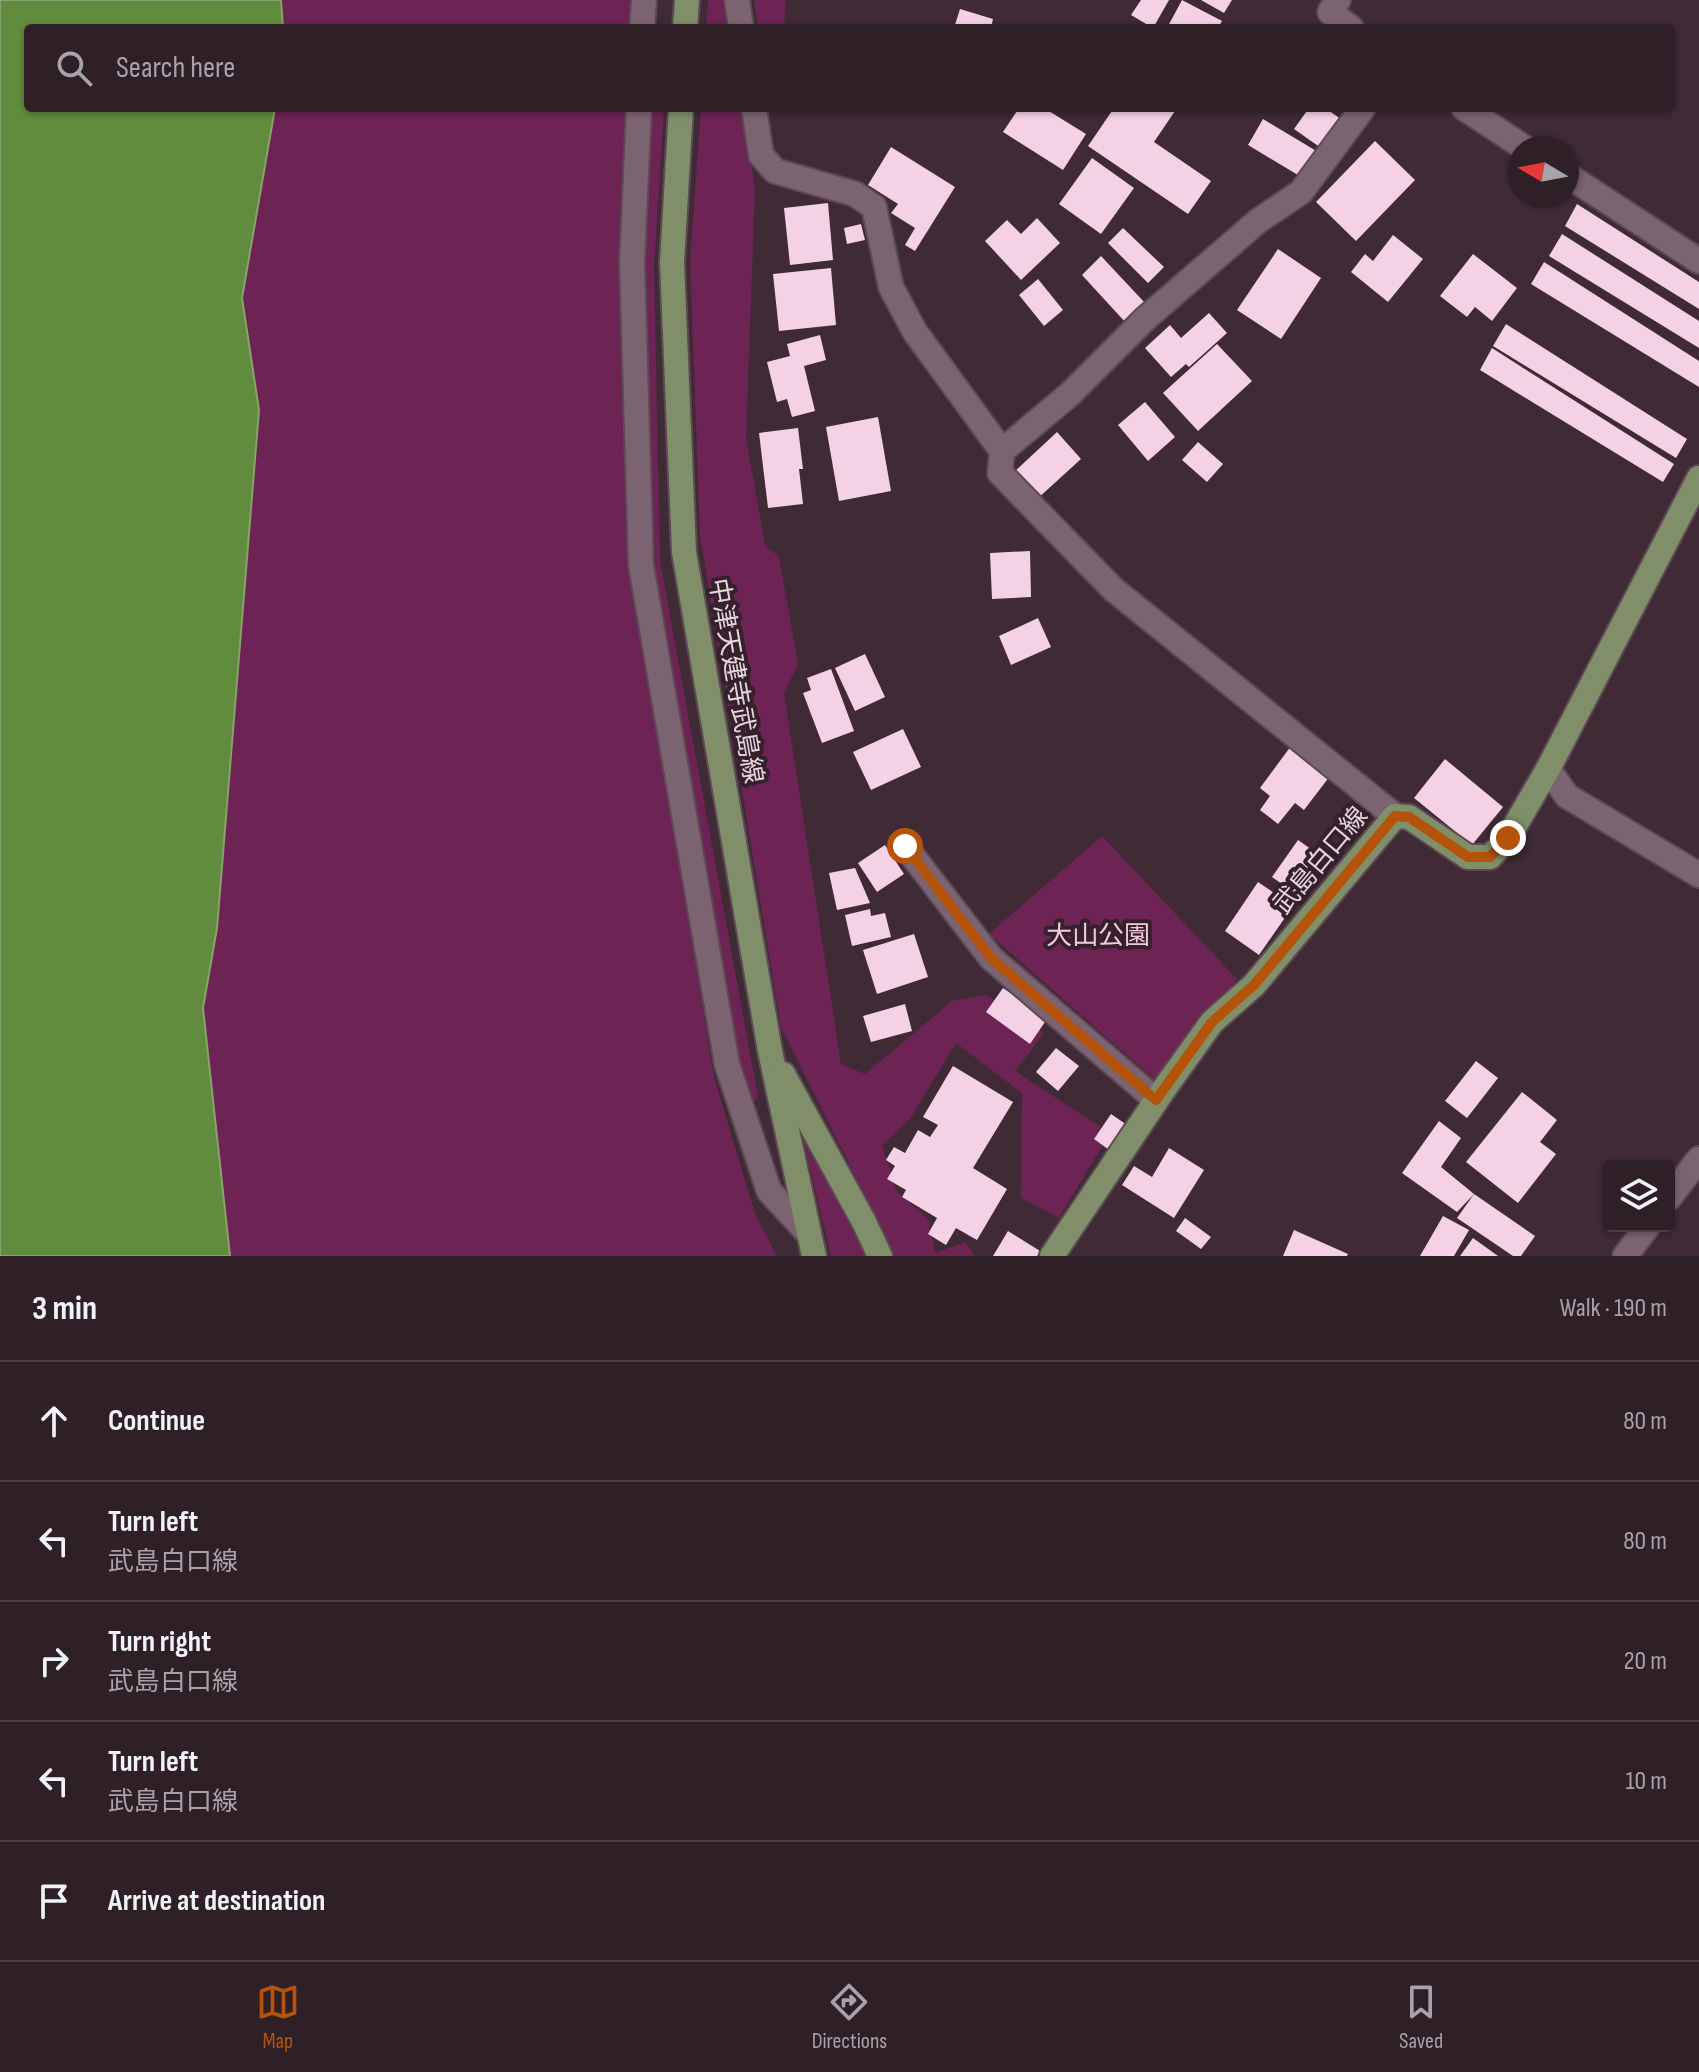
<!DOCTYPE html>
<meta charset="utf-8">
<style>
:root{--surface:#2f2028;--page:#372830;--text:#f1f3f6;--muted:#a7a3a8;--line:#4a3e45;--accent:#b45309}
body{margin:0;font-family:"Sofia Sans Condensed","Noto Sans JP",sans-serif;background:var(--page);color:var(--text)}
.controls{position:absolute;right:24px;bottom:24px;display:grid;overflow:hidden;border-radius:8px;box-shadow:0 2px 6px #0004}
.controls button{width:72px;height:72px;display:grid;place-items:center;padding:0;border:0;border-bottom:2px solid var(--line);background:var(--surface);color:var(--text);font:40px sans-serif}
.compass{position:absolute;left:1507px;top:136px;width:72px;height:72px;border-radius:50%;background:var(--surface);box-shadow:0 2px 6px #0004;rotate:280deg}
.stop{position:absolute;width:24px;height:24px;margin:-18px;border:6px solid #b45309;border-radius:50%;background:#fff}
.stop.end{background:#b45309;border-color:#fff;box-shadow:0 2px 8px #0008}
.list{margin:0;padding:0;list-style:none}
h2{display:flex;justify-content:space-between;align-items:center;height:104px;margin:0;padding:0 32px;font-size:34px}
h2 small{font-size:26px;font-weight:400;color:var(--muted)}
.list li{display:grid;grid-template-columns:52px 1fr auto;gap:24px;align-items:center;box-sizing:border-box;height:120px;padding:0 32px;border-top:2px solid var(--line)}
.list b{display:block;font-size:30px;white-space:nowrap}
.list p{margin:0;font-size:26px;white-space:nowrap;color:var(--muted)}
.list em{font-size:26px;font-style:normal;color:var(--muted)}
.icon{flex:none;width:44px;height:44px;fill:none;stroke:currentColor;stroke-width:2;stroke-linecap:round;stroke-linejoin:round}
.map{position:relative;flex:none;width:1699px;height:1256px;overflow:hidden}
.search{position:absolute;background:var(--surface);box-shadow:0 2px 6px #0004;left:24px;right:24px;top:24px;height:88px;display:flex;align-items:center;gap:20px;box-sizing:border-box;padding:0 28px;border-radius:8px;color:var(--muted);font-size:30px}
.sheet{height:704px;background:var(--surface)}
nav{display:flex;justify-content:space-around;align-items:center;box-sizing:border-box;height:112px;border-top:2px solid var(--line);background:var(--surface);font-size:22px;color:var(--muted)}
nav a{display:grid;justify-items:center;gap:4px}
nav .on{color:var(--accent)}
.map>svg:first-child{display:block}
</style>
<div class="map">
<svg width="1699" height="1256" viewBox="0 0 1699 1256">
<rect width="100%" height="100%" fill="#3f2a36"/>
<g fill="#6d2454">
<polygon points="263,0 632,0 631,28 259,28"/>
<polygon points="708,0 727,0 731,28 706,28"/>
<polygon points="754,0 786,0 784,28 758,28"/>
<polygon points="235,108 628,108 632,569 714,1077 755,1214 777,1256 215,1256 167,1003"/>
<polygon points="647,108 664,108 654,267 660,561 758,1097 753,1103 736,1047 651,559 640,263"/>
<polygon points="701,108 743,108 755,189 746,437 765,546 779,556 798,664 784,693 841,1064 865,1074 952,1001 986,995 1044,1033 1015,1071 1110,1133 1059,1218 1021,1198 1022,1093 956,1043 910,1119 882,1145 897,1192 929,1220 935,1253 965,1242 975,1256 895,1256 781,1027 700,535 690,260"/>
<polygon points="1102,836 1237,979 1155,1080 989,934"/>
<polygon points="801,1130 865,1256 831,1256"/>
</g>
<polygon fill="#618b3d" stroke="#89a26d" stroke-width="2" points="0,0 281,0 283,28 28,28 28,108 275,108 242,298 259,410 217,928 203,1008 230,1256 0,1256"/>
<g fill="#f4d1e5">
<polygon points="1141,0 1169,0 1153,28 1131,15"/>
<polygon points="1182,0 1222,21 1218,28 1167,28"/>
<polygon points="1201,0 1232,0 1224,13"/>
<polygon points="960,9 993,19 991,28 954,28"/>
<polygon points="1019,108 1044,108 1086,134 1063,170 1003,132"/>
<polygon points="1114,108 1177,108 1154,142 1211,181 1188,214 1088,146"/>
<polygon points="1309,108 1325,108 1351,126 1331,155 1294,129"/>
<polygon points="1263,119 1318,152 1303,178 1248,145"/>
<polygon points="1375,141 1415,180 1356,241 1316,202"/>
<polygon points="891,147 955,187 915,251 905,245 915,228 891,213 898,204 868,185"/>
<polygon points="1092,158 1134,188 1101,234 1059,204"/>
<polygon points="828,203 833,260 790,265 784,208"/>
<polygon points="1577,204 1699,282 1699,309 1565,226"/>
<polygon points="1037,218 1060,243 1021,280 985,241 1007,220 1021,234"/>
<polygon points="861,224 865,240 847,244 844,228"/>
<polygon points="1123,228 1164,267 1148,283 1108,243"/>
<polygon points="1562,234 1699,321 1699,348 1549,256"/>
<polygon points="1393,235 1423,259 1388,302 1351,272 1365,254 1373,261"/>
<polygon points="1278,249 1321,278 1281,339 1237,310"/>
<polygon points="1473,254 1517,288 1492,321 1475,307 1467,317 1440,296"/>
<polygon points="1101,256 1146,304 1126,323 1082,275"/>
<polygon points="1544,262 1699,361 1699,387 1531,284"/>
<polygon points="831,268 836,325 779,331 773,274"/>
<polygon points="1038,279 1063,310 1044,326 1019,295"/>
<polygon points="1209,313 1227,333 1189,367 1186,364 1171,377 1145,348 1170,325 1181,338"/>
<polygon points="1506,324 1687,439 1676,458 1493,346"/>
<polygon points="820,335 826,360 804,366 815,411 792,417 787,399 777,402 767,362 790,356 787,344"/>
<polygon points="1217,344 1252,381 1198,431 1163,393"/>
<polygon points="1492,348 1674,464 1663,482 1480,370"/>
<polygon points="1145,402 1175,437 1148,461 1118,425"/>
<polygon points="878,417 891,491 839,501 826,427"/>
<polygon points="798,428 803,469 799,469 803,504 768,508 759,433"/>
<polygon points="1057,432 1081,459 1036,500 1012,474"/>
<polygon points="1198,442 1223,464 1207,482 1182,460"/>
<polygon points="1030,551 1031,597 992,599 990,553"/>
<polygon points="1038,618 1051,647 1011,665 999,636"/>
<polygon points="865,654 885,697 855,711 835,668"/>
<polygon points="831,669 854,731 822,743 803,693 811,690 807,678"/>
<polygon points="903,729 921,767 871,790 853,752"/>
<polygon points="1291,746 1330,776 1304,810 1295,803 1278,824 1260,810 1270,796 1260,788"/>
<polygon points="1445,759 1503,807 1472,845 1414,798"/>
<polygon points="1298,840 1328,861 1302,898 1272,877"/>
<polygon points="885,845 904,874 877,892 858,863"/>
<polygon points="855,868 870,903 837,910 829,873"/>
<polygon points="1258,882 1293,906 1259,955 1225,931"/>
<polygon points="870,909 871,916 885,913 891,937 852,946 845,915"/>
<polygon points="914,934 928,977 877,994 863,950"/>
<polygon points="1003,988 1047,1019 1030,1044 986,1012"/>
<polygon points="905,1004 912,1031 871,1042 863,1016"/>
<polygon points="1056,1048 1079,1066 1058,1091 1036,1072"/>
<polygon points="1476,1061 1498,1078 1467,1118 1445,1101"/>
<polygon points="953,1066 1013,1102 973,1168 1007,1189 977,1240 956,1228 946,1245 928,1234 937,1218 902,1197 906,1190 887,1179 895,1166 886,1160 894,1147 905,1153 918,1130 930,1137 938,1125 923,1117"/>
<polygon points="1522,1092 1557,1120 1540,1142 1556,1154 1518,1203 1466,1162"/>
<polygon points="1111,1114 1130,1127 1112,1152 1094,1139"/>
<polygon points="1439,1121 1461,1138 1441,1167 1474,1194 1457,1212 1402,1173"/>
<polygon points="1169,1148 1204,1170 1174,1218 1122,1185 1134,1166 1152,1177"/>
<polygon points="1474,1194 1535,1236 1521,1256 1513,1256 1457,1218"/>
<polygon points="1443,1216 1469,1230 1454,1256 1420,1256"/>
<polygon points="1185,1218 1211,1237 1201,1249 1176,1231"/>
<polygon points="1294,1230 1348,1254 1347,1256 1283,1256"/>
<polygon points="1008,1231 1040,1251 1037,1256 993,1256"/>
<polygon points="1473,1238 1498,1256 1460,1256"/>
</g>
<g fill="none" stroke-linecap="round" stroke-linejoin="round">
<defs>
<g id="minor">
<polyline points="737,0 741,28"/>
<polyline points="1338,0 1330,12 1351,28"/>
<polyline points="642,28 644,0"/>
<polyline points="639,108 632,262 641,565 727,1064 769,1191 809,1234"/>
<polyline points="754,108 761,155 775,171 855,194 874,207 891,287 915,332 1002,451 1000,473 1113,589 1395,816"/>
<polyline points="1464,108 1525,148"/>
<polyline points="1567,175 1699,261"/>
<polyline points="1002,451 1070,394 1146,318 1258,221 1301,192 1363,108"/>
<polyline points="1548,769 1567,796 1699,875"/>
<polyline points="905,846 991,958 1156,1100"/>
<polyline points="1669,1198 1699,1159"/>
<polyline points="1625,1256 1648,1226"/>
</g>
<g id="major">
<polyline points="685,28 687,0"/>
<polyline points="681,108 672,262 684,552 770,1051 814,1256"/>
<polyline points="783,1074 864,1222 880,1256"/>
<polyline points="1052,1256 1164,1089 1212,1022 1254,985 1395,816 1409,817 1468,857 1490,857 1508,838 1548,769 1699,478"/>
</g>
</defs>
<use href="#minor" stroke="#5b4954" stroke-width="28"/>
<use href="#major" stroke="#5b4954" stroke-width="28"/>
<use href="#minor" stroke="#7c6371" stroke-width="24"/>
<use href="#major" stroke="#808e69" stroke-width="24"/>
</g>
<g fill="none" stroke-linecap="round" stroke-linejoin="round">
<polyline stroke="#b45309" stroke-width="10" points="905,846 991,958 1156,1100 1212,1022 1254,985 1395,816 1409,817 1468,857 1490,857 1508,838"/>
</g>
<g text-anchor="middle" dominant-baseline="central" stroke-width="8" stroke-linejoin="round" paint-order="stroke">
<g font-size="26" fill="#e5d6de" stroke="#35202c">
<text transform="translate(735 681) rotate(80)">中津天建寺武島線</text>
<text transform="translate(1321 861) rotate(-50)">武島白口線</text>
</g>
<g font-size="26" fill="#f5c8e1" stroke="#35202c">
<text x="1098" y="936">大山公園</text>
</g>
</g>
</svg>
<div class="controls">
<button><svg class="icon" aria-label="layers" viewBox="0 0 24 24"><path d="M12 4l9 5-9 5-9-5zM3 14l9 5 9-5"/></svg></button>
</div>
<svg class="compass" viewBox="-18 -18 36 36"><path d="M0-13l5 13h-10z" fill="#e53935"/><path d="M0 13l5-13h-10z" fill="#a7a3a8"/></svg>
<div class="stop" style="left:905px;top:846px"></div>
<div class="stop end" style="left:1508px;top:838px"></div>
<div class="search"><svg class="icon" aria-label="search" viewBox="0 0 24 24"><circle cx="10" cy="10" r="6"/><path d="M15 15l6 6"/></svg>Search here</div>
</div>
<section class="sheet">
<h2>3 min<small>Walk · 190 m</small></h2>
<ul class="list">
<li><svg class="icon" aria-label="ahead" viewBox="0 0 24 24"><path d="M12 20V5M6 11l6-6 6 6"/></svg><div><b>Continue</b></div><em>80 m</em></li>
<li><svg class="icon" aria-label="left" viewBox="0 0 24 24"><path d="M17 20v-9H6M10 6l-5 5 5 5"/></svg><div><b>Turn left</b><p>武島白口線</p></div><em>80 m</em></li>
<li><svg class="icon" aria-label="right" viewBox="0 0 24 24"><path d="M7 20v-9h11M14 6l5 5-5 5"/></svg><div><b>Turn right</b><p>武島白口線</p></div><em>20 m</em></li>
<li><svg class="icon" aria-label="left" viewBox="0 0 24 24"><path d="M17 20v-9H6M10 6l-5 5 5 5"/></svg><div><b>Turn left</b><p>武島白口線</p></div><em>10 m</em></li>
<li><svg class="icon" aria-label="arrive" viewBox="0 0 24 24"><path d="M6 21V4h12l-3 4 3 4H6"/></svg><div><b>Arrive at destination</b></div></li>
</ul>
</section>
<nav>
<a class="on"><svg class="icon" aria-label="map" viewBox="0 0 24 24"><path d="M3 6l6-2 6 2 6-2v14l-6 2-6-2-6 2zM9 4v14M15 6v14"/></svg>Map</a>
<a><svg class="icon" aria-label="directions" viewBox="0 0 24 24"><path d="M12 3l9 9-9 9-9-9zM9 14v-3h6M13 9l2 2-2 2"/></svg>Directions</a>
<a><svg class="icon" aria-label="saved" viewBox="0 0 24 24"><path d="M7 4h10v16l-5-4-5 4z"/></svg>Saved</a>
</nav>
